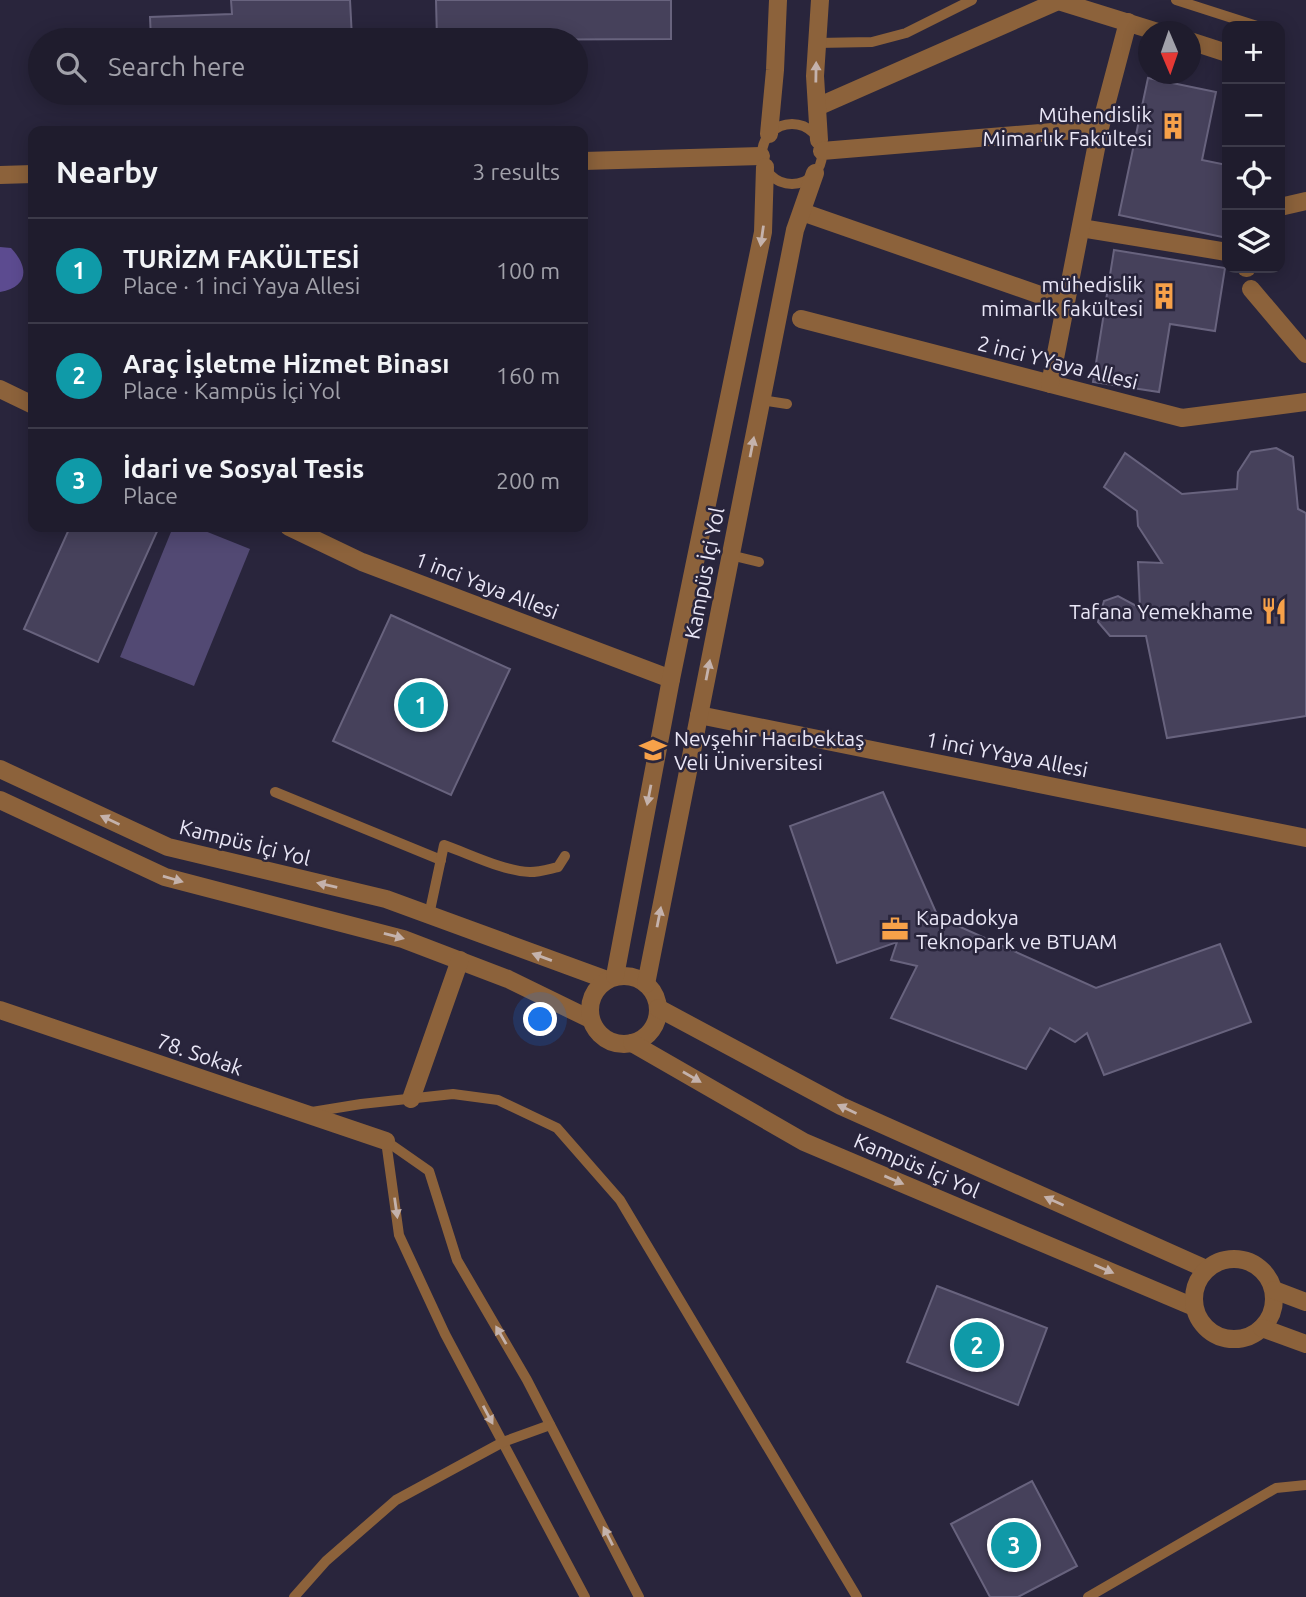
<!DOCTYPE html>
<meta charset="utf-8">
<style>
:root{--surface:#1f1c2d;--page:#272535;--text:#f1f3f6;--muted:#a1a1aa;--line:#3c3a49;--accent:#f7a149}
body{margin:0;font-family:Ubuntu,sans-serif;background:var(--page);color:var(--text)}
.controls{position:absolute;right:21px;top:21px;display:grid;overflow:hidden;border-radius:14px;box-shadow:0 4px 18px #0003}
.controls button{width:63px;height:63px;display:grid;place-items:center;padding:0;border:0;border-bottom:2px solid var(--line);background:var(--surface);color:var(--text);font:35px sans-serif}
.compass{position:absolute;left:1138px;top:21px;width:63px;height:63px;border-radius:50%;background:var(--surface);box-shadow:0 4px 18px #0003;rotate:178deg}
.you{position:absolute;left:541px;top:1020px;width:24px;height:24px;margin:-18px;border:5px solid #fff;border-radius:50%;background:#1a73e8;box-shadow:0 0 0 10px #1a73e833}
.badge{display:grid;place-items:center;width:46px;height:46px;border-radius:50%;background:var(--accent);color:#fff;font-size:23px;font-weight:700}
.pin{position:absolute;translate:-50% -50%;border:4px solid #fff;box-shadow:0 2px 7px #0006}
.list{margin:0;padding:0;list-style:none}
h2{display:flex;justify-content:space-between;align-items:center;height:91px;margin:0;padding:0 28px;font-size:30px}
h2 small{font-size:23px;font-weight:400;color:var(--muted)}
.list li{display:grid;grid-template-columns:46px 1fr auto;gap:21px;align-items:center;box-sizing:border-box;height:105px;padding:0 28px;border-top:2px solid var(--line)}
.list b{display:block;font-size:26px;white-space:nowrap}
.list p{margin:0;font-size:23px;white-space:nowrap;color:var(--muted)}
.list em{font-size:23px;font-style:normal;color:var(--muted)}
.icon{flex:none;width:38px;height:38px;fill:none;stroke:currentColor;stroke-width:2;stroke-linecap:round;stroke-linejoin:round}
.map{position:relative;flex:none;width:1306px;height:1597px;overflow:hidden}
.search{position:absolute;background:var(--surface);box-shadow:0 4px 18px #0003;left:28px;top:28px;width:560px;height:77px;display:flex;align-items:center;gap:18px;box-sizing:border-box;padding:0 24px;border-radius:38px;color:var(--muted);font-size:26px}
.panel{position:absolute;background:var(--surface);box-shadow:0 4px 18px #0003;left:28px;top:126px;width:560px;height:406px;border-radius:14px}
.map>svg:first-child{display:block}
</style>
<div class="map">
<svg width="1306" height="1597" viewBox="0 0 1306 1597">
<rect width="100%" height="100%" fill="#29253c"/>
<polygon fill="#524973" points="173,527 195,527 250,549 194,686 120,657"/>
<path fill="#5c4b90" d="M0 247 11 248C29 267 29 287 0 292Z"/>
<g fill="#46415b" stroke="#68637e" stroke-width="2">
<polygon points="231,0 350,0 352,38 285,40 151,40 150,17 232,14"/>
<polygon points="436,0 671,0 671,39 437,40"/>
<polygon points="1148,78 1216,92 1202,160 1227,165 1227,238 1119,215"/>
<polygon points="1114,250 1225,268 1215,331 1170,324 1159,392 1093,382"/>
<polygon points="1276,448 1293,457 1298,509 1306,513 1306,716 1167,738 1146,636 1110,636 1098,622 1104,601 1118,596 1140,608 1138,562 1162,563 1138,526 1137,511 1104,487 1125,453 1182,494 1237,489 1238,472 1251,452"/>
<polygon points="70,527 159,527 98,662 24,629"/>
<polygon points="391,615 510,669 451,795 333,741"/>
<polygon points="883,792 938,917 1096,988 1220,944 1251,1022 1104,1075 1087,1033 1075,1042 1050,1028 1026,1069 891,1018 917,966 891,960 897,942 837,963 790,826"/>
<polygon points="937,1286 1047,1328 1018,1405 907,1362"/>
<polygon points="1032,1481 1077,1566 1018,1597 990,1597 951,1524"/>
</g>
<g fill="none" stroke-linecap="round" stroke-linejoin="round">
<g stroke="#8c623b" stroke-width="10">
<polyline points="1176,0 1257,26"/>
<polyline points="817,43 872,42 906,33 972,0"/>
<circle cx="792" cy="154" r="30"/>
<polyline points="761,400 787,404"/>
<polyline points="730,555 759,562"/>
<polyline points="275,792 441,860"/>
<path d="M429 915 444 845C470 854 503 871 530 872 540 872 549 869 558 867L565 856"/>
<polyline points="312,1112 361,1104 453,1094 498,1100 557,1128 620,1200 857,1597"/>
<polyline points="386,1141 429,1171 457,1260 527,1380 639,1597"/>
<polyline points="386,1141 399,1235 445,1334 585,1597"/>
<polyline points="294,1597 326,1561 396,1500 503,1442 550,1425"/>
<polyline points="1088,1597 1276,1488 1306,1485"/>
</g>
<g stroke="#8c623b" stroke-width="18">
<polyline points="1190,41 1227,53"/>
<polyline points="817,107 1058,1 1158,32"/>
<polyline points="769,134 775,70 778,0"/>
<polyline points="819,140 815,76 820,0"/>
<polyline points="822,151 1100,128"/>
<polyline points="583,161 761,156"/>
<polyline points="0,175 33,174"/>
<polyline points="1280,207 1306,201"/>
<polyline points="802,212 1066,304"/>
<polyline points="1081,228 1227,252"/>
<polyline points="1246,268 1247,268"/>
<polyline points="1251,289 1306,354"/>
<polyline points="801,319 1182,418 1306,402"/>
<polyline points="1050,384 1100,128 1128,22"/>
<polyline points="0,389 33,405"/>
<polyline points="289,527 362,562 671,679"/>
<polyline points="699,715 1306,838"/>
<polyline points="0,769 168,847 386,899 607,980"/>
<polyline points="0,800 165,877 403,939 508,979 590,1019"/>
<circle cx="624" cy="1010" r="34"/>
<polyline points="615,976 671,679 763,232 765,167"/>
<polyline points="646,984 795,230 815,173"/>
<polyline points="658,1008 841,1106 1206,1269"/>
<polyline points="0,1010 386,1141"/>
<polyline points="632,1043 804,1142 1194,1307"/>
<polyline points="411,1099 460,960"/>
<circle cx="1234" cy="1299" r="40"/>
<polyline points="1274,1290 1306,1302"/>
<polyline points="1262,1328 1306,1344"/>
</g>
</g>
<defs><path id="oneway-solid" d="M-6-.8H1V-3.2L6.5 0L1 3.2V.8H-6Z" transform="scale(1.75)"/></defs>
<g fill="#c4b2ac">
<use href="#oneway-solid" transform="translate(816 72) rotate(-89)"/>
<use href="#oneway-solid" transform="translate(762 236) rotate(98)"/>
<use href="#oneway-solid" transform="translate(752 447) rotate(-79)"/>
<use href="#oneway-solid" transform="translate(708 670) rotate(-79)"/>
<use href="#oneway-solid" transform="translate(649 795) rotate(101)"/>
<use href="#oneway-solid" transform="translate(110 820) rotate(-155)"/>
<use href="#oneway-solid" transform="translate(173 879) rotate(16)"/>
<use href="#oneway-solid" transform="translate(327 885) rotate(-167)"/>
<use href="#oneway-solid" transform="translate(659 917) rotate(-79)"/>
<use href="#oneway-solid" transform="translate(394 936) rotate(15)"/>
<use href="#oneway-solid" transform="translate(542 957) rotate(-160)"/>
<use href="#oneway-solid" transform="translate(692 1077) rotate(30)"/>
<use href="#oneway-solid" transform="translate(847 1109) rotate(-155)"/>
<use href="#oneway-solid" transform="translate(894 1180) rotate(23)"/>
<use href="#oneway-solid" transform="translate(1054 1201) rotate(-156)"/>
<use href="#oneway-solid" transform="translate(396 1208) rotate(82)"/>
<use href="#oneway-solid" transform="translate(1104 1269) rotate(23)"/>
<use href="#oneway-solid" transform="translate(501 1335) rotate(-120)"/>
<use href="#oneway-solid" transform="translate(488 1415) rotate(62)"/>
<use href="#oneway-solid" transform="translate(608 1536) rotate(-117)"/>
</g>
<defs>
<symbol id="building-bare" viewBox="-9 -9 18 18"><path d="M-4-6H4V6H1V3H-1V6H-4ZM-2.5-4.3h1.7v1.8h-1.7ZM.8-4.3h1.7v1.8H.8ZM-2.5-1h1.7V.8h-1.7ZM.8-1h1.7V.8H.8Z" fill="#f7a149" stroke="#29253c" stroke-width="2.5" paint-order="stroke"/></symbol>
<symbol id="restaurant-bare" viewBox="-9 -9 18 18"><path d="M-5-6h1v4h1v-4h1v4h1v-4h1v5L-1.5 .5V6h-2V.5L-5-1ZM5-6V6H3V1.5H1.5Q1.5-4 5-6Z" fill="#f7a149" stroke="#29253c" stroke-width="2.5" paint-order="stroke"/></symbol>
<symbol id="university-bare" viewBox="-9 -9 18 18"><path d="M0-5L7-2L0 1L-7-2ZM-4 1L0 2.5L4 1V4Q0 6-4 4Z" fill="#f7a149" stroke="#29253c" stroke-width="2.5" paint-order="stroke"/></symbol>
<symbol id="office-bare" viewBox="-9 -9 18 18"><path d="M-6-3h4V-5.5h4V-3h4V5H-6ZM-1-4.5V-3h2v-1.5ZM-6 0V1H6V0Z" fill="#f7a149" stroke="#29253c" stroke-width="2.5" paint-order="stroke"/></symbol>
</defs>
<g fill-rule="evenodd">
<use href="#building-bare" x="1154" y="107" width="38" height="38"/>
<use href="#building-bare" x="1145" y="277" width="38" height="38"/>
<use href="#restaurant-bare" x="1255" y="592" width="38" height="38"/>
<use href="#university-bare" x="634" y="731" width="38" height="38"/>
<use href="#office-bare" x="876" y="910" width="38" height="38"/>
</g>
<g text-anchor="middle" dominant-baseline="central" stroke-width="5" stroke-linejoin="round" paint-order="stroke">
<g font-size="21" fill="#eae7f7" stroke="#29253c" text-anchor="end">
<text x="1152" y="114">Mühendislik<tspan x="1152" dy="24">Mimarlık Fakültesi</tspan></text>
<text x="1143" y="284">mühedislik<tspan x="1143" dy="24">mimarlk fakültesi</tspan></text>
<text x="1253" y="611">Tafana Yemekhame</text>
<text x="674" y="738" text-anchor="start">Nevşehir Hacıbektaş<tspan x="674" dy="24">Veli Üniversitesi</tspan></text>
<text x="916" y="917" text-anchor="start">Kapadokya<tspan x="916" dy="24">Teknopark ve BTUAM</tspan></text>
</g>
<g font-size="21" fill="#eae7f7" stroke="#29253c">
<text transform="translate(1058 362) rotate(14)">2 inci YYaya Allesi</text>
<text transform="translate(704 573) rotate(-79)">Kampüs İçi Yol</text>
<text transform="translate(487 585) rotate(21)">1 inci Yaya Allesi</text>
<text transform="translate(1007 754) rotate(11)">1 inci YYaya Allesi</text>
<text transform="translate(245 842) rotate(14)">Kampüs İçi Yol</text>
<text transform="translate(200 1054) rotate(19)">78. Sokak</text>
<text transform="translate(917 1165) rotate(23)">Kampüs İçi Yol</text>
</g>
</g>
</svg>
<div class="controls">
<button>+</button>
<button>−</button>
<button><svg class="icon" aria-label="locate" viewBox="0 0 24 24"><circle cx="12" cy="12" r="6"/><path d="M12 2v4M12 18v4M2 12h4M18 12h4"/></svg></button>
<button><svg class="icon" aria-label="layers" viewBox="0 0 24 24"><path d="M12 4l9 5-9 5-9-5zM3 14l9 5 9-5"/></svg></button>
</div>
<svg class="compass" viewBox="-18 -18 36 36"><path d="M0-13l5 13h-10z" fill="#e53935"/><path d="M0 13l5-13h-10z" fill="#a1a1aa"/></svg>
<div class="you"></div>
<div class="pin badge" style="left:421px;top:705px;background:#0f9aa8">1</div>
<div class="pin badge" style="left:977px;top:1345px;background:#0f9aa8">2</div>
<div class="pin badge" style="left:1014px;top:1545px;background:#0f9aa8">3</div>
<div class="search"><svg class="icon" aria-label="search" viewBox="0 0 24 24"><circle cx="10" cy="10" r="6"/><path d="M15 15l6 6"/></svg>Search here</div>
<section class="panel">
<h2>Nearby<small>3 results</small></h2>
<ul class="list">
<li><span class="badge" style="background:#0f9aa8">1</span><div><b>TURİZM FAKÜLTESİ</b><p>Place · 1 inci Yaya Allesi</p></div><em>100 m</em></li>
<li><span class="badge" style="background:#0f9aa8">2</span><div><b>Araç İşletme Hizmet Binası</b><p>Place · Kampüs İçi Yol</p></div><em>160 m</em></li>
<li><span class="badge" style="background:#0f9aa8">3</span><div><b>İdari ve Sosyal Tesis</b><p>Place</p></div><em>200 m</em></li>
</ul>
</section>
</div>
